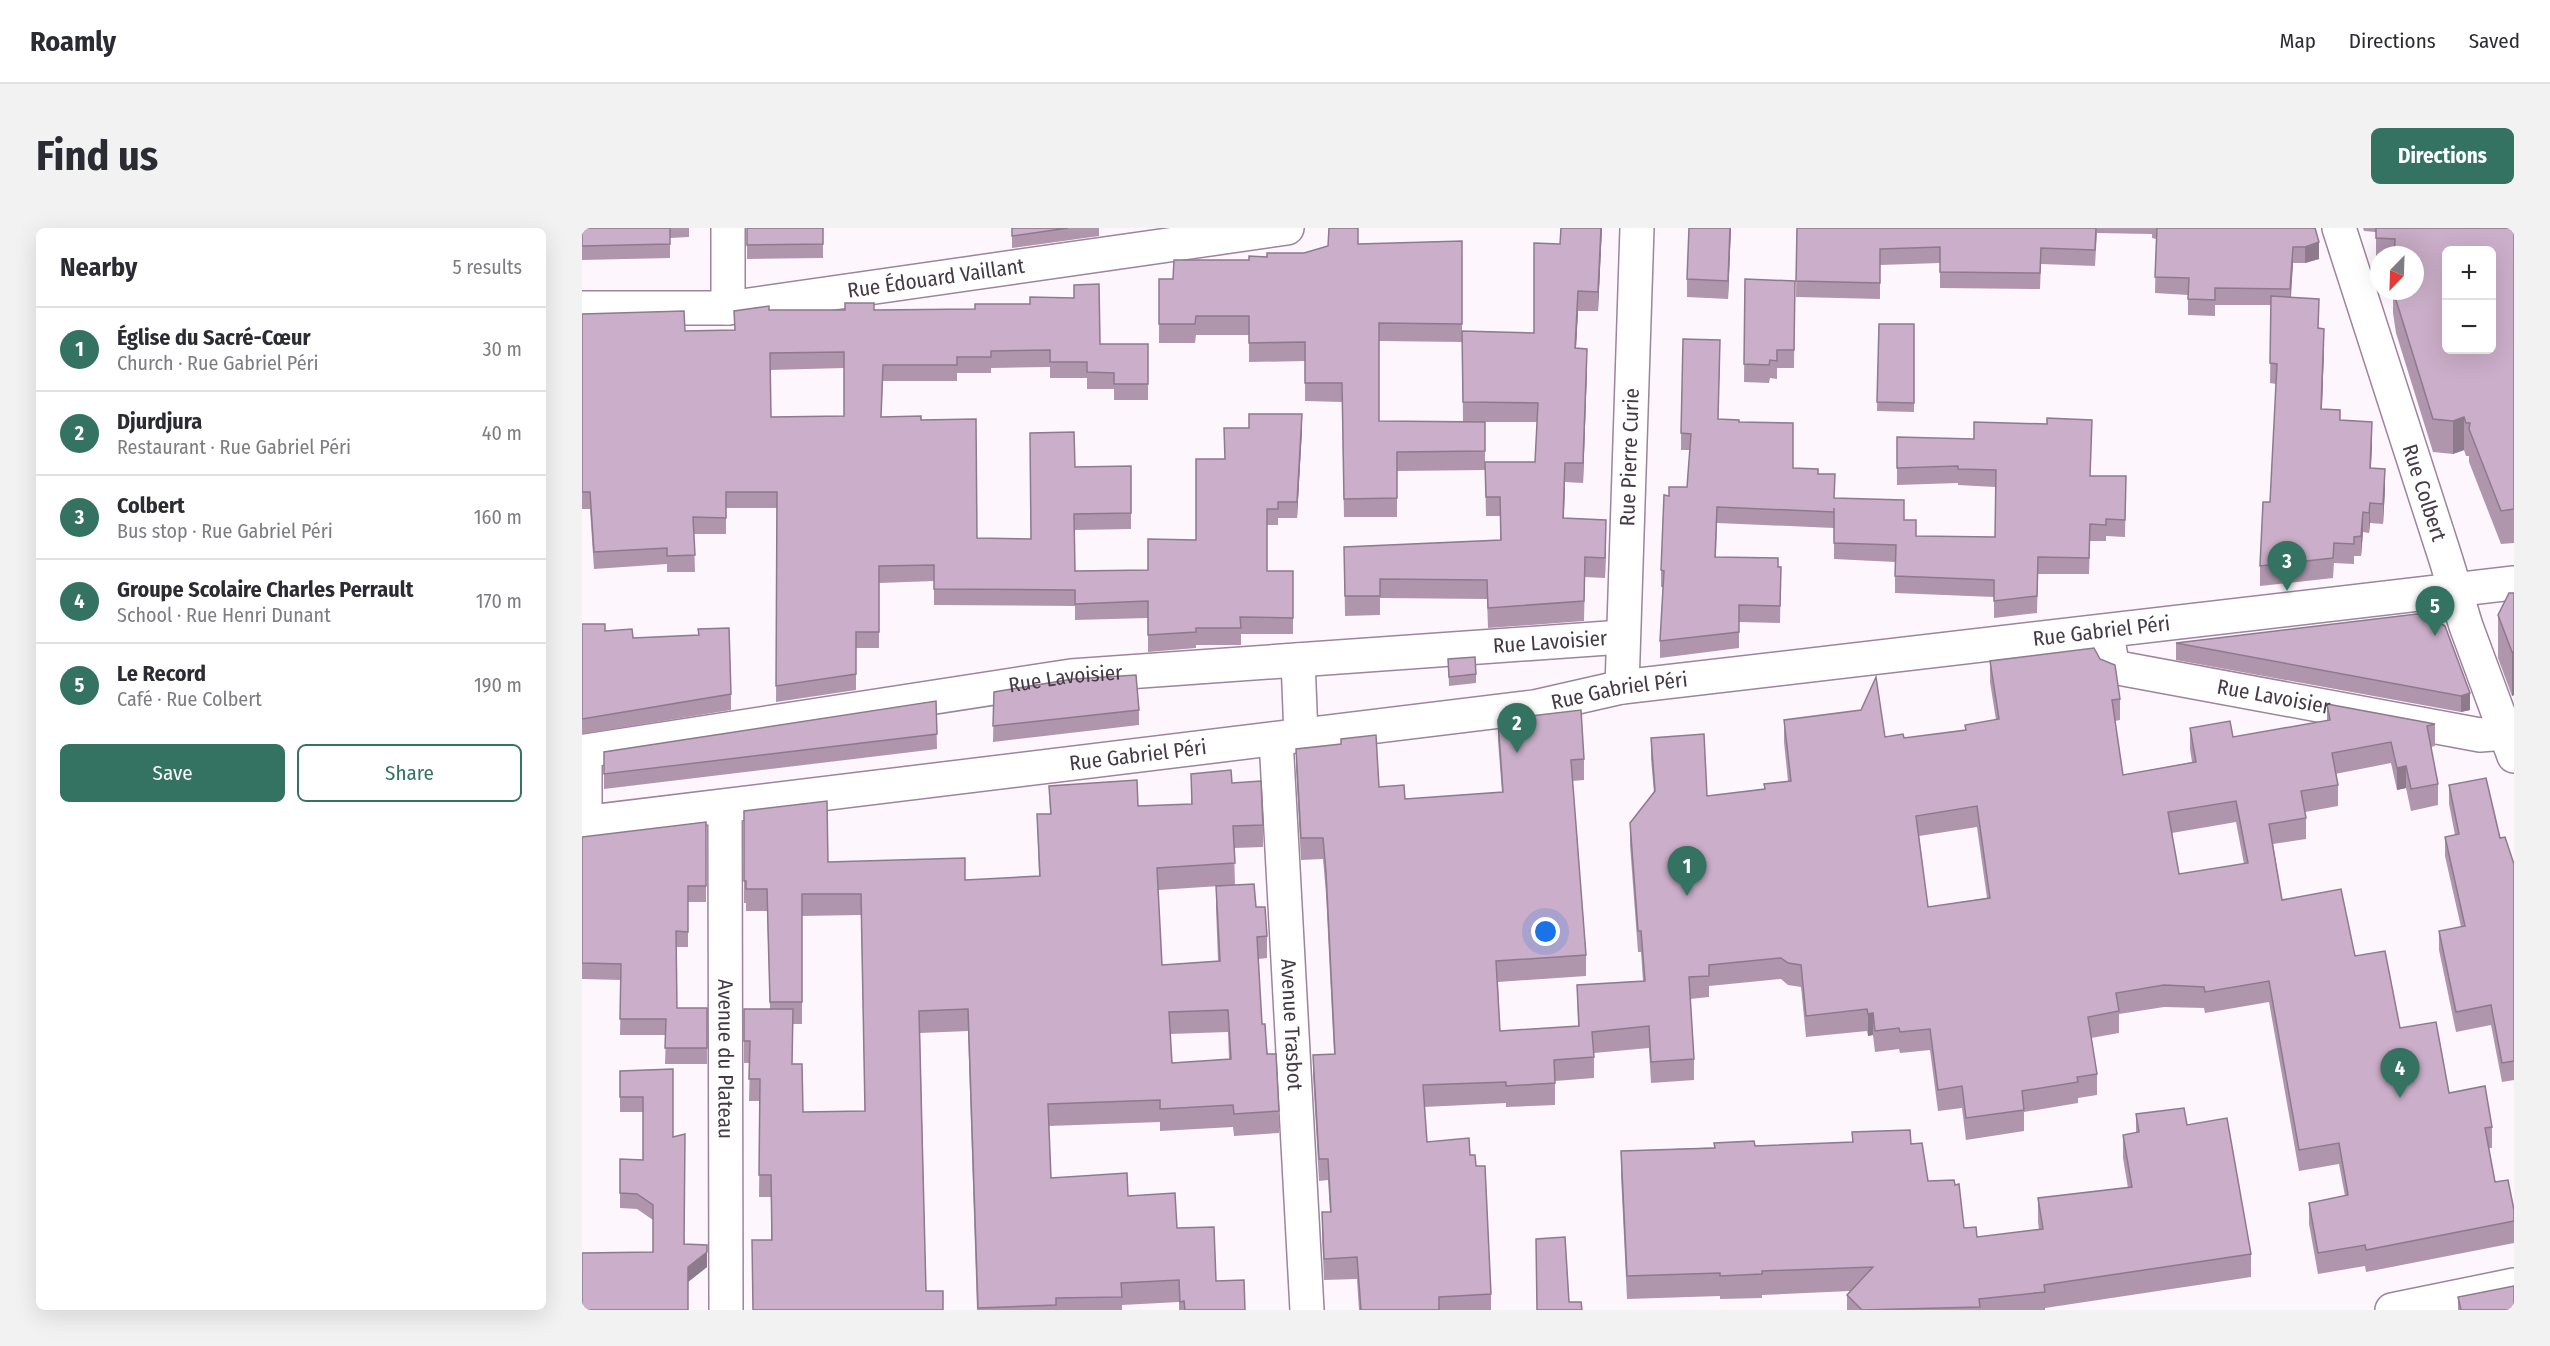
<!DOCTYPE html>
<meta charset="utf-8">
<style>
:root{--surface:#fff;--page:#f2f2f3;--text:#2b2b33;--muted:#7c7c81;--line:#e1e1e2;--accent:#347361}
body{margin:0;font-family:"Fira Sans Condensed",sans-serif;background:var(--page);color:var(--text)}
.controls{position:absolute;right:18px;top:18px;display:grid;overflow:hidden;border-radius:9px;box-shadow:0 6px 24px #0002}
.controls button{width:54px;height:54px;display:grid;place-items:center;padding:0;border:0;border-bottom:2px solid var(--line);background:var(--surface);color:var(--text);font:30px sans-serif}
.compass{position:absolute;left:1788px;top:18px;width:54px;height:54px;border-radius:50%;background:var(--surface);box-shadow:0 6px 24px #0002;rotate:203deg}
.you{position:absolute;left:964px;top:704px;width:21px;height:21px;margin:-15px;border:4px solid #fff;border-radius:50%;background:#1a73e8;box-shadow:0 0 0 9px #1a73e833}
.badge{display:grid;place-items:center;width:39px;height:39px;border-radius:50%;background:var(--accent);color:#fff;font-size:20px;font-weight:700}
.pin{position:absolute;translate:-50% -50px;filter:drop-shadow(0 2px 3px #0008)}
.pin::after{content:'';position:absolute;top:32px;width:21px;height:18px;background:inherit;clip-path:polygon(0 0,100% 0,50% 100%)}
.list{margin:0;padding:0;list-style:none}
h2{display:flex;justify-content:space-between;align-items:center;height:78px;margin:0;padding:0 24px;font-size:26px}
h2 small{font-size:20px;font-weight:400;color:var(--muted)}
.list li{display:grid;grid-template-columns:39px 1fr auto;gap:18px;align-items:center;box-sizing:border-box;height:84px;padding:0 24px;border-top:2px solid var(--line)}
.list b{display:block;font-size:22px;white-space:nowrap}
.list p{margin:0;font-size:20px;white-space:nowrap;color:var(--muted)}
.list em{font-size:20px;font-style:normal;color:var(--muted)}
.actions{display:flex;gap:12px;padding:18px 24px}
.actions a{flex:1;padding:14px 0;border:2px solid var(--accent);border-radius:9px;text-align:center;font-size:21px;color:var(--accent)}
.actions .main{background:var(--accent);color:#fff}
.map{position:relative;flex:none;width:1932px;height:1082px;overflow:hidden;border-radius:9px}
header{display:flex;align-items:center;gap:36px;box-sizing:border-box;height:84px;padding:0 30px;background:var(--surface);border-bottom:2px solid var(--line)}
header strong{font-size:28px}
nav{display:flex;gap:33px;margin-inline-start:auto;font-size:21px}
.intro{display:flex;align-items:center;justify-content:space-between;box-sizing:border-box;height:144px;padding:0 36px}
h1{margin:0;font-size:42px}
.button{padding:15px 27px;border-radius:9px;background:var(--accent);color:#fff;font-size:21px;font-weight:700}
main{display:flex;gap:36px;padding:0 36px}
aside{flex:1;background:var(--surface);border-radius:9px;box-shadow:0 6px 24px #0002}
.map>svg:first-child{display:block}
</style>
<header>
<strong>Roamly</strong>
<nav><a>Map</a><a>Directions</a><a>Saved</a></nav>
</header>
<div class="intro"><h1>Find us</h1><a class="button">Directions</a></div>
<main>
<aside>
<h2>Nearby<small>5 results</small></h2>
<ul class="list">
<li><span class="badge">1</span><div><b>Église du Sacré-Cœur</b><p>Church · Rue Gabriel Péri</p></div><em>30 m</em></li>
<li><span class="badge">2</span><div><b>Djurdjura</b><p>Restaurant · Rue Gabriel Péri</p></div><em>40 m</em></li>
<li><span class="badge">3</span><div><b>Colbert</b><p>Bus stop · Rue Gabriel Péri</p></div><em>160 m</em></li>
<li><span class="badge">4</span><div><b>Groupe Scolaire Charles Perrault</b><p>School · Rue Henri Dunant</p></div><em>170 m</em></li>
<li><span class="badge">5</span><div><b>Le Record</b><p>Café · Rue Colbert</p></div><em>190 m</em></li>
</ul>
<div class="actions"><a class="main">Save</a><a>Share</a></div>
</aside>
<div class="map">
<svg width="1932" height="1082" viewBox="0 0 1932 1082">
<rect width="100%" height="100%" fill="#fdf7fd"/>
<g fill="none" stroke-linecap="round" stroke-linejoin="round">
<defs>
<g id="minor">
<polyline points="146,0 146,80"/>
<path id="s1" d="M1757 0 1864 332 1884 398 1932 528"/>
<path id="s2" d="M0 80H146L705 0"/>
<path id="s3" d="M1524 403 1531 439 1898 507 1924 505"/>
<polyline points="716,432 719,508"/>
<path id="s4" d="M1040 459 1055 0"/>
<path id="s5" d="M694 511 725 1082"/>
<path id="s6" d="M143 579 144 1082"/>
<path id="s7" d="M3 595V523L489 448 1040 409"/>
<polyline points="1810,1082 1932,1057"/>
</g>
<g id="secondary">
<path id="s8" d="M0 595 952 479 1040 459 1932 355"/>
</g>
</defs>
<use href="#minor" stroke="#9e839d" stroke-width="36"/>
<use href="#secondary" stroke="#9e839d" stroke-width="36"/>
<use href="#minor" stroke="#fff" stroke-width="33"/>
<use href="#secondary" stroke="#fff" stroke-width="33"/>
</g>
<g fill="#af96ad" fill-rule="evenodd">
<polygon points="0,0 107,0 107,9 88,10 88,30 0,32"/>
<polygon points="165,0 241,0 241,30 165,31"/>
<polygon points="430,0 517,0 517,8 430,20"/>
<polygon points="1020,0 1016,83 996,83 994,120 1005,140 1001,255 983,254 982,290 1024,312 1023,350 1003,349 1002,393 906,400 905,371 798,370 798,387 763,388 762,319 918,312 918,288 904,288 903,234 953,234 955,194 903,194 903,242 815,243 815,289 762,289 760,174 723,173 723,133 667,134 667,107 614,107 613,115 577,115 577,51 591,51 685,29 722,25 776,16 880,13 880,114 797,113 797,193 881,194 880,103 952,105 978,16"/>
<polygon points="1149,0 1146,71 1105,69 1105,51"/>
<polygon points="1215,0 1733,0 1737,31 1723,35 1711,35 1709,69 1737,100 1742,121 1740,181 1758,192 1790,214 1789,240 1803,261 1801,296 1788,295 1787,305 1781,304 1779,328 1772,328 1772,336 1752,335 1751,350 1678,358 1678,338 1688,274 1694,156 1688,155 1689,77 1633,77 1633,88 1606,87 1606,67 1573,65 1574,11 1570,10 1570,6 1515,5 1513,38 1459,36 1458,61 1358,60 1358,35 1298,37 1298,71 1214,69"/>
<polygon points="1781,0 1932,0 1932,315 1919,316 1887,234 1887,228 1884,228 1882,222 1871,226 1851,224 1814,105 1811,85 1811,63 1833,63 1833,27 1797,27 1797,43 1794,43 1794,4 1782,3"/>
<polygon points="1163,51 1213,53 1212,140 1195,140 1195,151 1188,150 1187,155 1162,154"/>
<path d="M187 82H292L518 116H566V172H532V161H505V150H468V139L409 140V145H375V153H301L299 189 339 192 395 310 449 311 493 239 549 238V301L493 302V343L566 342 614 312 643 231 720 202 715 290H696V297H685V343H711V406H659V417H614V420L566 424V390L493 392V378L352 377V353L297 355V420H274V462L194 474 195 280H144V306H112L113 344H85V336L12 341 8 281H0V86L103 103 153 102 152 83ZM262 140V188L189 189 188 142Z"/>
<polygon points="1297,96 1332,96 1332,184 1295,183"/>
<polygon points="1138,129 1136,191 1157,194 1211,240 1236,246 1253,270 1322,292 1334,308 1413,309 1413,259 1376,257 1376,255 1315,257 1315,209 1509,248 1544,248 1543,309 1524,308 1524,313 1508,313 1507,346 1456,346 1455,385 1412,390 1412,369 1313,365 1313,334 1252,331 1252,300 1135,295 1134,329 1199,339 1198,395 1157,394 1157,420 1078,430 1078,413 1081,359 1079,359 1079,342 1087,268 1105,259 1108,222 1099,222 1099,205"/>
<polygon points="1932,365 1932,467 1930,468 1916,430 1916,387"/>
<polygon points="1843,385 1888,482 1879,484 1594,432 1594,415"/>
<polygon points="0,396 51,410 116,407 149,466 149,482 0,506"/>
<polygon points="866,431 894,446 894,455 867,458"/>
<path d="M1408 433 1538 471V492L1533 493 1541 547 1610 534 1608 521V500L1651 509 1745 493V476L1853 496V518L1849 519 1856 556V577L1829 583 1824 560 1815 562 1809 535 1753 546 1756 557V578L1723 584 1724 590V611L1691 616 1700 672 1773 728 1818 800 1867 865 1910 899V920H1907L1913 954 1932 982V1015L1784 1044 1783 1038 1736 1046 1727 996V975L1763 968 1757 936 1717 943 1687 774 1623 785 1622 780 1582 779 1537 786V805L1509 810 1515 846V867L1496 870V875L1442 884V903L1384 912 1380 880 1356 883 1348 822 1318 825 1317 821 1293 824 1291 807 1286 808 1285 803 1224 809 1219 759 1206 757 1199 751 1127 758V769L1108 771 1112 831V852L1069 855 1067 820 1012 825V850L973 853V877L924 879V875L842 879 845 914 888 927 894 938 909 1066V1082H777L775 1051 742 1052 740 1006V984H748L746 952 737 953 731 848V827L752 826 744 666 741 631 719 632 714 542V521L823 571 920 564 916 513V492L1002 531V552L990 553 1004 727V748L916 754 918 803 996 798 995 757 1061 753 1059 724H1056L1048 617V595L1072 565 1069 531V510L1125 568 1182 561V556L1206 553 1202 514V492L1303 509 1322 510 1383 502V497L1414 492 1408 454ZM1654 594 1662 636 1597 646 1590 605ZM1395 599 1405 670 1346 679 1337 608Z"/>
<polygon points="412,464 557,482 557,497 411,514"/>
<polygon points="354,473 355,521 22,561 22,524"/>
<path d="M609 546 650 555 681 597V619L652 620 653 657 576 662 580 737 636 733 634 680V658L674 679 685 708V730L676 731 680 796 697 883V905L652 908 651 899 578 903V894L467 898 469 950 546 968 595 1000 634 1053 663 1082H597V1074L540 1077V1082H395L386 803 338 805 344 1063 361 1082 189 1012V969H177L178 873H167L168 835H162V781H188L185 683H164V675H162V583L246 634 383 652 457 648 455 586H468L467 558 556 578 609 576ZM279 687 283 883 221 884 210 836 211 796H220V688ZM646 804 647 831 590 835 588 806Z"/>
<polygon points="1867,557 1918,610 1932,636 1932,852 1920,854 1909,797 1874,804 1857,722 1857,703 1879,699 1863,628 1863,609 1873,607 1867,576"/>
<polygon points="124,594 124,674 106,674 106,719 94,719 95,780 125,780 125,836 83,836 84,807 38,807 39,752 0,751 0,609"/>
<polygon points="91,841 91,909 103,1016 125,1039 106,1054 71,1024 71,992 55,981 38,980 38,931 61,932 61,884 38,884 38,843"/>
<polygon points="1554,886 1605,897 1669,1026 1669,1049 1463,1080 1463,1082 1265,1082 1265,1067 1268,1063 1180,1067 1180,1070 1138,1071 1138,1068 1045,1071 1039,947 1039,923 1270,914 1270,904 1329,916 1346,953 1382,1000 1395,1009 1457,1002 1456,994 1456,970 1546,960 1541,930 1541,907 1554,905"/>
<polygon points="1876,1069 1932,1082 1876,1082"/>
</g>
<g fill="#8e7a8d">
<polygon points="1019,0 1020,0 1016,83 1016,64"/>
<polygon points="1148,0 1149,0 1146,71 1146,53"/>
<polygon points="1737,14 1737,31 1723,35 1723,19"/>
<polygon points="1711,19 1711,35 1708,77 1708,61"/>
<polygon points="996,63 996,83 993,139 993,120"/>
<polygon points="1742,101 1742,121 1739,201 1739,181"/>
<polygon points="1005,121 1005,140 1001,255 1001,235"/>
<polygon points="720,186 720,202 715,290 715,274"/>
<polygon points="1882,189 1882,222 1871,226 1871,193"/>
<polygon points="1790,194 1790,214 1788,260 1788,240"/>
<polygon points="983,235 983,254 981,309 981,290"/>
<polygon points="1803,241 1803,261 1801,296 1801,276"/>
<polygon points="1788,275 1788,295 1787,305 1787,285"/>
<polygon points="1781,284 1781,304 1779,328 1779,308"/>
<polygon points="1024,292 1024,312 1023,350 1023,330"/>
<polygon points="1930,424 1932,424 1932,467 1930,468"/>
<polygon points="1888,465 1888,482 1879,484 1879,468"/>
<polygon points="1824,538 1824,560 1815,562 1815,540"/>
<polygon points="1291,785 1291,807 1286,808 1286,786"/>
<polygon points="125,1024 125,1039 106,1054 106,1039"/>
</g>
<g fill="#cbaec9" stroke="#8e7a8d" stroke-width="1.5" fill-rule="evenodd">
<polygon points="0,0 88,0 88,16 0,18"/>
<polygon points="165,0 241,0 241,16 165,17"/>
<polygon points="430,0 486,0 430,8"/>
<polygon points="747,0 776,0 776,16 880,13 880,96 797,95 797,193 903,194 903,223 815,224 815,270 762,271 760,155 723,155 723,114 667,115 667,88 614,88 613,96 577,96 577,51 591,51 592,32 667,32 667,28 685,29 685,25 722,25 746,18"/>
<polygon points="979,0 1019,0 1016,64 996,63 993,120 1005,121 1001,235 983,235 981,290 1024,292 1023,330 1003,329 1002,373 906,380 905,352 798,351 798,368 763,368 762,319 919,312 918,269 904,269 903,234 953,234 956,175 881,174 880,103 952,105 952,15 978,16"/>
<polygon points="1107,0 1148,0 1146,53 1105,51"/>
<polygon points="1215,0 1514,0 1513,22 1459,20 1458,45 1358,44 1358,19 1298,21 1298,55 1214,53"/>
<polygon points="1575,0 1733,0 1737,14 1723,19 1711,19 1708,61 1633,60 1633,72 1606,71 1607,50 1573,49"/>
<path d="M1794 0H1932V281L1919 283 1887 201 1888 195H1884L1882 189 1871 193 1851 191 1814 72 1813 63H1833V27H1812L1813 11 1794 10ZM1864 22H1910V122H1864Z"/>
<polygon points="1163,51 1213,53 1212,122 1195,122 1195,133 1188,132 1187,137 1162,136"/>
<path d="M517 56 518 116H566V156H532V145L505 144V134H468V122L409 123V129H375V137H301L299 189 339 188V192L394 191 395 310 449 311 448 205 492 204 493 239 549 238V285L492 286 493 343 566 342V311L614 312V231H643L642 200H667V186H720L715 274H696V281H685V343H711V390L658 389 659 400H614V404L566 407V373L493 376V362L352 361V337L297 338V404H274V446L194 458 195 264H144V290L111 289 113 327 85 328V320L12 324 8 264H0V86L102 83 103 103 153 102 152 83 187 78V82H263V75H292V82L393 81V76H448V69L492 70V57ZM262 124V188L189 189 188 125Z"/>
<polygon points="1689,68 1737,71 1736,100 1742,101 1739,181 1758,182 1758,192 1790,194 1788,240 1803,241 1801,276 1788,275 1787,285 1781,284 1779,308 1772,309 1772,316 1752,315 1751,330 1678,338 1681,274 1688,274 1695,136 1688,135"/>
<polygon points="1297,96 1332,96 1332,175 1295,174"/>
<polygon points="1101,111 1138,112 1136,191 1157,192 1157,194 1211,195 1211,240 1236,241 1236,246 1253,246 1252,270 1322,272 1322,292 1334,292 1334,308 1413,309 1414,242 1376,241 1376,238 1315,240 1315,209 1392,211 1392,194 1465,196 1465,190 1510,192 1508,248 1544,248 1543,292 1524,291 1524,297 1508,296 1507,330 1456,329 1455,368 1412,373 1412,352 1313,348 1314,317 1252,315 1252,280 1252,284 1135,279 1133,329 1196,330 1196,339 1199,339 1198,378 1157,377 1157,404 1078,413 1082,343 1079,342 1082,267 1087,268 1087,259 1105,259 1109,206 1099,205"/>
<polygon points="1927,365 1932,365 1932,424 1930,424 1916,387"/>
<polygon points="1843,385 1863,398 1888,465 1879,468 1594,415"/>
<polygon points="0,396 23,396 23,403 50,401 51,410 117,407 116,401 147,400 149,466 0,491"/>
<path d="M1512 420 1518 431 1533 437 1538 471 1530 472 1541 547 1614 534 1608 500 1648 493 1651 509 1748 492 1745 476 1853 496 1845 498 1856 556 1829 561 1824 538 1815 540 1809 514 1750 525 1756 557 1719 563 1724 590 1687 596 1700 672 1759 661 1773 728 1803 723 1818 800 1854 794 1867 865 1903 858 1910 899 1903 900 1913 954 1926 952 1932 982V993L1784 1022 1783 1017 1736 1025 1727 975 1766 967 1757 915 1717 922 1687 753 1623 764 1622 759 1582 757 1534 765 1537 783 1506 789 1515 846 1495 849 1496 854 1440 863 1442 882 1384 890 1380 858 1356 862 1348 801 1318 804 1317 800 1293 803 1291 785 1286 786 1285 781 1224 788 1219 737 1206 735 1199 730 1127 737V748L1107 749 1112 831 1069 834 1067 798 1010 804 1012 829 972 832 973 855 924 858V854L841 857 845 914 887 910 888 927H893L894 938H903L909 1066 857 1069V1082H779L775 1029 742 1031 740 984H749L746 931H737L731 827 753 826 744 644 741 610H719L714 521 759 516V511L794 507 797 559 822 557 823 571 921 564 916 492 999 482 1002 531 989 532 1004 727 914 733 918 803 997 798 995 757 1063 753 1059 703H1056L1048 595 1073 563 1069 510 1122 506 1125 568 1183 561 1182 556 1209 553 1202 492 1279 482 1294 449 1303 509 1321 506 1322 510 1384 502 1383 497 1417 491 1408 433ZM1654 573 1666 635 1597 646 1586 584ZM1395 578 1408 670 1346 679 1334 588Z"/>
<polygon points="893,429 894,446 867,449 866,431"/>
<polygon points="554,447 557,482 411,498 412,464 491,451"/>
<polygon points="354,473 355,506 22,546 22,524"/>
<path d="M649 542 650 555 679 553 681 597 651 598 653 635 575 640 580 737 638 733 634 658 672 656 674 679H683L685 708 675 709 680 796H683L685 826H694L697 883 652 886 651 877 578 881V872L466 876 469 950 545 945 546 968 593 965 595 1000 632 999 634 1053 662 1052 663 1082H603L602 1073 598 1074 597 1052 539 1055 540 1069 474 1070V1077L396 1080 386 781 337 783 344 1063H361V1082H171L170 1012H190L189 947H177L178 851H167L168 813H162V781H211L210 836H220L221 884 283 883 279 666H220V774H188L185 661H164V653H162V583L245 573 246 634 383 630V652L458 648 455 586H469L467 558 555 552 556 578 610 576 609 546ZM646 782 649 831 590 835 587 784Z"/>
<polygon points="1904,550 1918,610 1923,609 1932,636 1932,833 1920,835 1909,777 1874,784 1857,703 1883,698 1863,609 1877,606 1867,557"/>
<polygon points="124,594 124,658 106,658 106,704 94,703 95,780 125,780 125,820 83,820 84,791 38,791 39,736 0,735 0,609"/>
<polygon points="91,841 91,909 103,906 102,1016 125,1017 125,1024 106,1039 106,1082 0,1082 0,1025 71,1024 71,977 55,966 38,965 38,931 61,932 61,869 38,869 38,843"/>
<polygon points="1602,880 1605,897 1645,890 1669,1026 1462,1057 1463,1064 1397,1071 1398,1079 1280,1082 1265,1067 1291,1039 1180,1043 1180,1046 1138,1048 1138,1045 1045,1048 1039,923 1133,920 1132,915 1172,913 1173,918 1271,914 1270,904 1328,902 1329,916 1340,915 1346,953 1372,952 1373,957 1377,956 1382,1000 1394,999 1395,1009 1461,1001 1456,970 1550,959 1541,907 1557,904 1554,886"/>
<polygon points="983,1009 987,1074 999,1074 1000,1082 955,1082 954,1011"/>
<polygon points="1932,1058 1932,1082 1879,1082 1876,1069"/>
</g>
<g text-anchor="middle" dominant-baseline="central" stroke-width="4.5" stroke-linejoin="round" paint-order="stroke">
<g font-size="21" fill="#443944" stroke="#fff">
<text stroke="none"><textPath href="#s2" startOffset="356">Rue Édouard Vaillant</textPath></text>
<text stroke="none"><textPath href="#s4" startOffset="230">Rue Pierre Curie</textPath></text>
<text stroke="none"><textPath href="#s1" startOffset="278">Rue Colbert</textPath></text>
<text stroke="none"><textPath href="#s8" startOffset="1532">Rue Gabriel Péri</textPath></text>
<text stroke="none"><textPath href="#s7" startOffset="1044">Rue Lavoisier</textPath></text>
<text stroke="none"><textPath href="#s7" startOffset="558">Rue Lavoisier</textPath></text>
<text stroke="none"><textPath href="#s8" startOffset="1046">Rue Gabriel Péri</textPath></text>
<text stroke="none"><textPath href="#s3" startOffset="200">Rue Lavoisier</textPath></text>
<text stroke="none"><textPath href="#s8" startOffset="560">Rue Gabriel Péri</textPath></text>
<text stroke="none"><textPath href="#s5" startOffset="286">Avenue Trasbot</textPath></text>
<text stroke="none"><textPath href="#s6" startOffset="252">Avenue du Plateau</textPath></text>
</g>
</g>
</svg>
<div class="controls">
<button>+</button>
<button>−</button>
</div>
<svg class="compass" viewBox="-18 -18 36 36"><path d="M0-13l5 13h-10z" fill="#e53935"/><path d="M0 13l5-13h-10z" fill="#7c7c81"/></svg>
<div class="you"></div>
<div class="pin badge" style="left:1105px;top:668px">1</div>
<div class="pin badge" style="left:935px;top:525px">2</div>
<div class="pin badge" style="left:1705px;top:363px">3</div>
<div class="pin badge" style="left:1818px;top:870px">4</div>
<div class="pin badge" style="left:1853px;top:408px">5</div>
</div>
</main>
